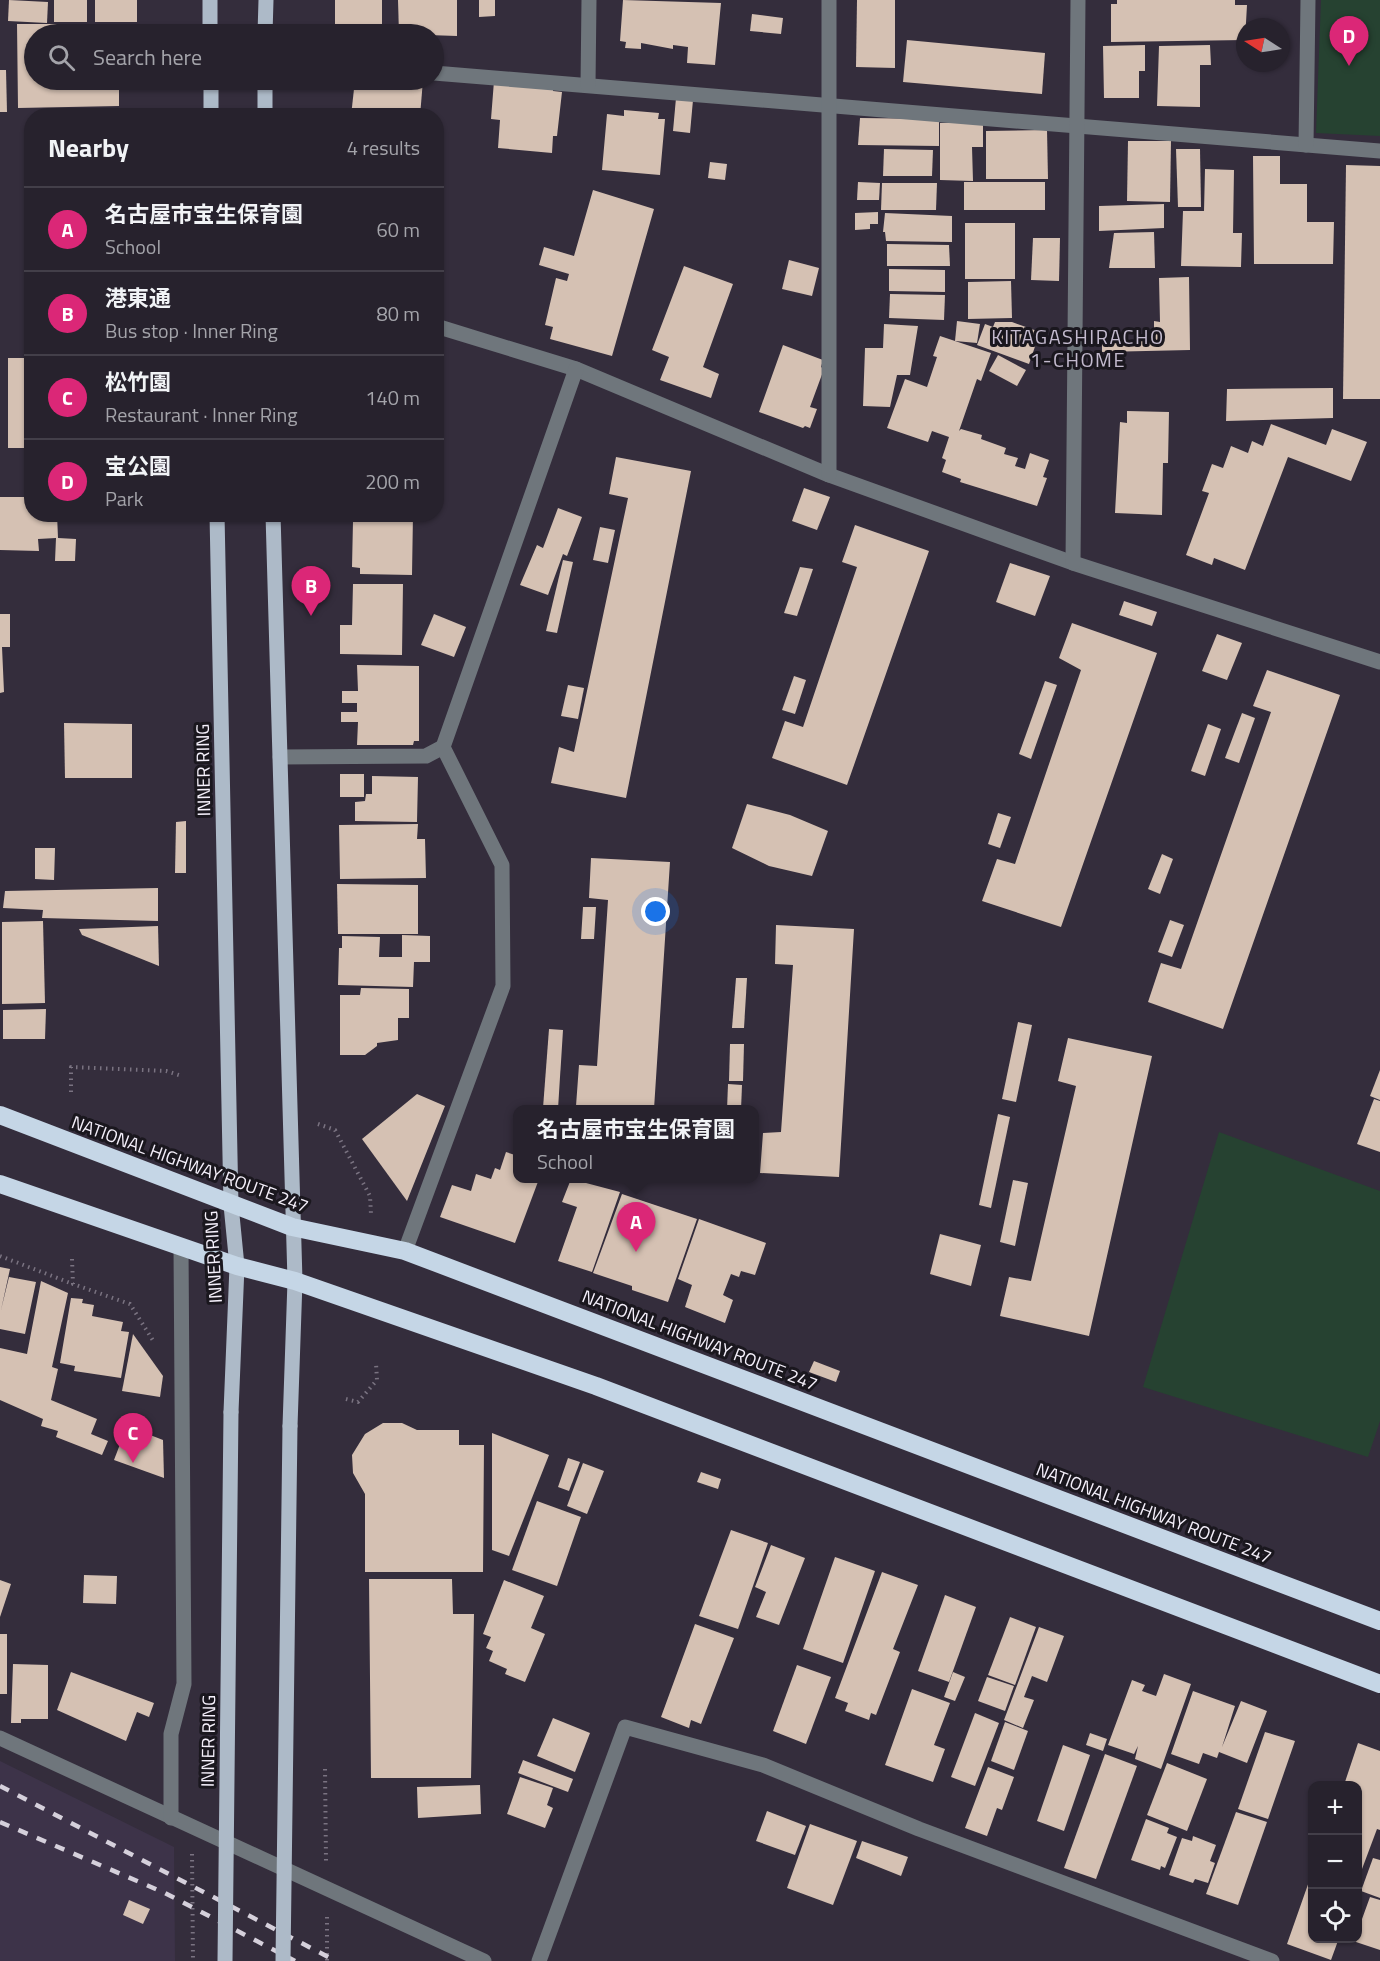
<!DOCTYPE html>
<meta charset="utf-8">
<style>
:root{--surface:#27222d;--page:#2f2a35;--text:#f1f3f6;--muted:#a4a4aa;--line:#433f49;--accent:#db2777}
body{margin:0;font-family:"Titillium Web","Noto Sans JP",sans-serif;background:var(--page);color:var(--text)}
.controls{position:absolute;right:18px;bottom:18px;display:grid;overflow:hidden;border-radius:12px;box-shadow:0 2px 4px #0004}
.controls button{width:54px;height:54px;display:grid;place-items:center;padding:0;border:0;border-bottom:2px solid var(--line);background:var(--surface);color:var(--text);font:30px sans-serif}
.compass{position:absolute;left:1236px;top:18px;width:54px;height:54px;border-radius:50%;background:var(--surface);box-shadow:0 2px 4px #0004;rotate:282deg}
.you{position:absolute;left:656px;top:912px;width:21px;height:21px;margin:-15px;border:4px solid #fff;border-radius:50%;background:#1a73e8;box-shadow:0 0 0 9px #1a73e833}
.badge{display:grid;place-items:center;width:39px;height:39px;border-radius:50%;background:var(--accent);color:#fff;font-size:20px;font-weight:700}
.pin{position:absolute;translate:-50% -50px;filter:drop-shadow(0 2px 3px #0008)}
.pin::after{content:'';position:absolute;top:32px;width:21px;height:18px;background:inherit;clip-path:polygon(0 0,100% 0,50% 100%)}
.popup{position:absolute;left:513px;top:1105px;width:246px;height:78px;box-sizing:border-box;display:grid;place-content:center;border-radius:12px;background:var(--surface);filter:drop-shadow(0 2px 4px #0005);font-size:20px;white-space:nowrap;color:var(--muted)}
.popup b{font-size:22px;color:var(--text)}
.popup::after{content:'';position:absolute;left:50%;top:100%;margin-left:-12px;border:12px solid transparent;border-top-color:var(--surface)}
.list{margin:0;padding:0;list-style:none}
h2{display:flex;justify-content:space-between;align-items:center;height:78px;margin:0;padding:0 24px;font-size:26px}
h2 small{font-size:20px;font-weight:400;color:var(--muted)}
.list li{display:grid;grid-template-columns:39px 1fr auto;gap:18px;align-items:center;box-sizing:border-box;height:84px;padding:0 24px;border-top:2px solid var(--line)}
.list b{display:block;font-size:22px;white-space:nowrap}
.list p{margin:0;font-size:20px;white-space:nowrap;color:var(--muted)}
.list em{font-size:20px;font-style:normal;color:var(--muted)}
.icon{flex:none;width:33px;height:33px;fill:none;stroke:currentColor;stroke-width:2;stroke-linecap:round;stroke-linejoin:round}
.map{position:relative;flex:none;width:1380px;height:1961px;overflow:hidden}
.search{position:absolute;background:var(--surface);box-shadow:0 2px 4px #0004;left:24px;top:24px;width:420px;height:66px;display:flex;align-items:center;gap:15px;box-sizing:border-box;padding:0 21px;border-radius:33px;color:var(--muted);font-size:22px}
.panel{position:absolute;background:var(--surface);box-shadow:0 2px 4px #0004;left:24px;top:108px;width:420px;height:414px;border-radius:24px}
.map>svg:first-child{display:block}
</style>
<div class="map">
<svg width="1380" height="1961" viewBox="0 0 1380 1961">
<rect width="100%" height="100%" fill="#342d3c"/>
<polygon fill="#3d3349" points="0,1761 174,1847 175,1961 0,1961"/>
<g fill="#264231">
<polygon points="1321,0 1380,0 1380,136 1316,133"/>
<polygon points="1219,1132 1380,1191 1380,1421 1368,1457 1143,1387"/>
</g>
<g fill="#d5c1b3">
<polygon points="9,0 48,2 47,23 8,21"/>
<rect x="54" y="0" width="33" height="22"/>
<rect x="95" y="0" width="42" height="22"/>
<rect x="335" y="0" width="47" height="27"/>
<polygon points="398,0 457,0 457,36 399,34"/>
<polygon points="479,0 495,0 495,16 479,17"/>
<polygon points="623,0 721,3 715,65 687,63 688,47 673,45 673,49 641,43 641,49 625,48 626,42 620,41"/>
<polygon points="857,0 895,0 895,68 856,67"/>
<polygon points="1117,0 1235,0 1235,5 1247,5 1245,40 1111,42 1111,4 1117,4"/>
<polygon points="752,14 783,18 781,34 750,31"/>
<polygon points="17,24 119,24 119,34 34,34 34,80 119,80 119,106 18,108"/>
<polygon points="907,40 1045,53 1042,94 903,82"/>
<polygon points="1145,45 1145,71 1139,71 1139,98 1104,98 1103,46"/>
<polygon points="1210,45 1211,65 1200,65 1200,107 1157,106 1159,46"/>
<polygon points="0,70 6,70 7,112 0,112"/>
<polygon points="355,80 423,80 420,116 351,116"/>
<polygon points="494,81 553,87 553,91 562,92 557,136 553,136 552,153 498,148 500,120 491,119"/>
<polygon points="676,98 693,100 690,133 673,131"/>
<polygon points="624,110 659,113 658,119 665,119 660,175 602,170 607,114 624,116"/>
<polygon points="860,118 939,119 939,146 858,145"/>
<polygon points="983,122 983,147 972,147 973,181 940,180 940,123"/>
<polygon points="1047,130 1048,179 986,179 986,131"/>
<polygon points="1128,141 1171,141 1170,202 1127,201"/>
<polygon points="884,149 933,150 932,176 883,176"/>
<polygon points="1176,149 1200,149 1201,207 1178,207"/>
<polygon points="1253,156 1280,156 1280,184 1307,184 1307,222 1334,222 1333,264 1254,264"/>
<polygon points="710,162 727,164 725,180 708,178"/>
<polygon points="1346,165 1380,166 1380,399 1343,399"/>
<polygon points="1205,169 1234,170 1233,233 1242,233 1241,267 1181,266 1183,211 1204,211"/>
<polygon points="858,182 880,183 879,200 857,200"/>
<rect x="964" y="182" width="81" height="28"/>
<polygon points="882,183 937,183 936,210 881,210"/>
<polygon points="593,190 654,209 612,356 550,339 553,327 545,325 556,278 567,281 569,274 539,265 544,247 574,256"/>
<polygon points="1164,204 1164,228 1099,231 1099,206"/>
<polygon points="878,212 878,224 870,224 870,229 855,230 855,213"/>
<polygon points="885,213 952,216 952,242 886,241 885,232 883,232"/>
<rect x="965" y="223" width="50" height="56"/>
<polygon points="1154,232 1155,268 1109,268 1114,233"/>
<polygon points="1033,238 1060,238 1059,281 1031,280"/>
<polygon points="887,244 949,245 950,266 887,266"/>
<polygon points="789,260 819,268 812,296 782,289"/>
<polygon points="684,266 733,284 703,367 719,374 711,398 660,380 669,357 652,350"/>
<polygon points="889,269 945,270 945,292 889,291"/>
<polygon points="1189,277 1190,350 1102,352 1102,340 1154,340 1154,321 1160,322 1159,278"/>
<polygon points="1011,281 1012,318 968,319 968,282"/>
<polygon points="890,294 945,295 944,320 889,318"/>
<polygon points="957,321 980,324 977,343 955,341"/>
<polygon points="995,322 1012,322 1040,332 1029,364 977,345 985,324 993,327"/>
<polygon points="884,324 918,326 910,375 897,375 890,407 863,406 865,348 883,348"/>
<polygon points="940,336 991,353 981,381 977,379 959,431 961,429 982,435 981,439 1006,448 1004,454 1018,458 1015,466 1025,469 1030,453 1049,460 1043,477 1047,478 1037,506 960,482 961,479 942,472 946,460 942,458 949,437 932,431 928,442 887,428 905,379 927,387 937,357 933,356"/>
<polygon points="783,345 823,360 821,367 824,369 810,407 817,409 810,428 805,426 803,428 759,412"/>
<polygon points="998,355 1026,370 1017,386 989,371"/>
<rect x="8" y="358" width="24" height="90"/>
<polygon points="1333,388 1333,418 1226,421 1227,389"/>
<polygon points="1127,411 1169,412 1168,463 1163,463 1162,515 1115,513 1120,422 1127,423"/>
<polygon points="1271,424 1326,445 1332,429 1367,442 1351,481 1288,457 1245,570 1214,558 1212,565 1186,555 1209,493 1202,491 1212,464 1223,468 1231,446 1248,453 1252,441 1263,446"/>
<polygon points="616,457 691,471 626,798 551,783 559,747 574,752 628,498 609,494"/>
<polygon points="804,488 830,497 817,530 792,521"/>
<polygon points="0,497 32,497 32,514 57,514 58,538 76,539 75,561 55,561 56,538 38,539 39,551 0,550"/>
<polygon points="558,508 582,517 567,556 563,554 548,595 520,585 537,545 543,548"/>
<polygon points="339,514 413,514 412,575 360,574 360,568 352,567 353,521 339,521"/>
<polygon points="855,525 929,551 847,785 772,758 785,721 803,727 857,567 842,562"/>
<polygon points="600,527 615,530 608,563 593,560"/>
<polygon points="563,560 573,562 557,633 546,631"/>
<polygon points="1010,563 1050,576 1035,616 996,602"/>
<polygon points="800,567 813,569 797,616 784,613"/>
<polygon points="353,584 403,584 402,655 340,654 340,625 352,625"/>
<polygon points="1124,601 1157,612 1152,626 1119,615"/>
<polygon points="0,614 10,614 10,647 2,647 4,692 0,693"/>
<polygon points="434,614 466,627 454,657 421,645"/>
<polygon points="1072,623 1157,653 1061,927 982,901 997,859 1015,864 1081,670 1059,658"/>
<polygon points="1217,634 1242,643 1227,680 1202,671"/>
<polygon points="357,665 419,666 419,741 414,741 413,745 357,745 358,722 341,722 341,712 357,712 357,703 342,703 342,691 358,691"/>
<polygon points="1267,670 1340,695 1223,1029 1148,1002 1161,963 1181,969 1271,712 1253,706"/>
<polygon points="794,676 806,680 795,714 782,710"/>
<polygon points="1045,681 1057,685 1031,759 1019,754"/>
<polygon points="568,685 584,688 578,719 561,716"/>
<polygon points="1242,713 1255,718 1239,763 1225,758"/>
<polygon points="64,723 132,724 132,778 65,778"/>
<polygon points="1208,724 1221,729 1205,776 1191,771"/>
<rect x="340" y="774" width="24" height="23"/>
<polygon points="372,776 418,777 417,822 355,821 355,802 365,801 366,794 372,794"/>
<polygon points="747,804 790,815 828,831 812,876 769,866 732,848"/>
<polygon points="998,813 1011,817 1000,848 988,844"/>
<polygon points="186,821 186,873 175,873 176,822"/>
<polygon points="418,824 417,839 425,839 426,878 340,879 339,825"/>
<polygon points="35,848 55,848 54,880 35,879"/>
<polygon points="1162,854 1173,859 1160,894 1148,889"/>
<polygon points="591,858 670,862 654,1109 576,1106 579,1065 597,1066 608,900 589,898"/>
<polygon points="337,884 418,885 418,934 338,934"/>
<polygon points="158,888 158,921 42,918 43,910 3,908 5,891"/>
<polygon points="583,907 596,907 594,939 581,939"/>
<polygon points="1170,920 1184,925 1172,957 1158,952"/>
<polygon points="43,921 45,1003 2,1004 2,922"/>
<polygon points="776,925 854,929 839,1177 760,1173 763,1133 781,1132 793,965 775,964"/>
<polygon points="158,926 159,966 82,935 79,929"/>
<polygon points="402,935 430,936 430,962 414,962 413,987 338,985 339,948 342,948 342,936 380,937 379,957 402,957"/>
<polygon points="736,978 747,978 744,1028 732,1028"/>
<polygon points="361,988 409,989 409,1018 398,1018 398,1040 377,1043 377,1046 365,1055 340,1055 340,995 360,995"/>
<polygon points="46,1009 45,1039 3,1039 3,1010"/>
<polygon points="1018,1022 1032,1025 1016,1102 1002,1099"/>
<polygon points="549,1029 563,1030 558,1109 543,1108"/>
<polygon points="1068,1038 1152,1056 1089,1336 1000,1316 1009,1277 1031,1281 1076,1086 1058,1081"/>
<polygon points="730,1044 744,1044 743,1081 729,1081"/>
<polygon points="1380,1070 1380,1100 1370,1096"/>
<polygon points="728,1084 742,1085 741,1110 727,1110"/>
<polygon points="417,1094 445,1106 407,1201 362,1139"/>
<polygon points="1374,1099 1380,1101 1380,1152 1357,1144"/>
<polygon points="998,1114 1010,1117 991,1208 979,1205"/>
<polygon points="506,1152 518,1156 518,1179 539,1179 515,1243 440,1217 452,1185 471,1191 476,1174 491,1179 495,1168 500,1170"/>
<polygon points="571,1179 620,1192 592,1272 558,1261 577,1207 562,1202"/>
<polygon points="1013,1180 1028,1183 1015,1246 1000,1242"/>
<polygon points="622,1194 697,1219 668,1302 632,1290 632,1286 593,1273"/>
<polygon points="699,1219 766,1243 755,1275 741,1271 739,1277 731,1274 723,1295 733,1300 725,1323 685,1307 692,1285 678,1279"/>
<polygon points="940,1234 981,1245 971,1286 930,1274"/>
<polygon points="0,1267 10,1269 1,1310 9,1277 36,1282 25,1334 0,1329"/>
<polygon points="41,1281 68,1293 52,1367 58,1369 51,1400 97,1419 91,1434 108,1441 102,1455 56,1437 58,1431 41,1426 43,1419 0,1400 0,1348 27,1354"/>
<polygon points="71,1298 83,1299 82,1303 94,1305 92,1316 123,1322 121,1331 129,1332 121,1378 74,1371 75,1366 60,1363"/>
<polygon points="133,1334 163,1376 160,1397 122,1391"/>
<polygon points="814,1361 840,1371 836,1382 809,1372"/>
<polygon points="383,1423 402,1423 417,1430 459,1430 459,1445 484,1445 483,1572 365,1572 365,1494 353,1473 352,1455 365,1434"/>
<polygon points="127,1426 163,1440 164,1478 114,1460"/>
<polygon points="492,1433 549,1455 509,1556 492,1550"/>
<polygon points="568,1458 580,1462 569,1491 558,1487"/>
<polygon points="583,1463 604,1471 587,1514 567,1506"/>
<polygon points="701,1472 721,1479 718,1489 697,1482"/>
<polygon points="537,1501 581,1517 557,1586 512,1570"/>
<polygon points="731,1530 768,1543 738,1629 699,1616"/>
<polygon points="771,1545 805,1558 779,1625 756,1617 766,1592 755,1587"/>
<polygon points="835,1557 875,1571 843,1663 803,1649"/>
<polygon points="882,1572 918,1585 893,1649 900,1652 876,1715 871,1713 869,1720 845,1711 848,1703 835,1698"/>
<polygon points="84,1575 117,1576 116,1604 83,1603"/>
<polygon points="369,1579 452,1579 453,1614 474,1614 471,1778 371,1778"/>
<polygon points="0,1580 11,1584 0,1617"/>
<polygon points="504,1580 544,1596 531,1628 545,1634 525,1682 505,1674 507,1669 489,1661 493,1651 486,1648 491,1637 483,1634"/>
<polygon points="945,1595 976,1607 949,1682 918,1671"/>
<polygon points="1010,1617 1036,1627 1015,1685 988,1675"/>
<polygon points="695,1624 734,1638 701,1724 691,1720 689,1728 661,1717"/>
<polygon points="1039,1627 1064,1636 1047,1682 1032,1676 1024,1697 1034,1700 1023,1728 1004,1720"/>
<rect x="0" y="1634" width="7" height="60"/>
<polygon points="13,1664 48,1665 48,1719 21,1719 21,1723 11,1723"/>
<polygon points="797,1665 831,1677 806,1744 773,1731"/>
<polygon points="71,1672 154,1703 149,1717 137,1712 126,1741 57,1710"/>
<polygon points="953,1672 965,1677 955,1701 944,1697"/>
<polygon points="1164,1674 1191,1684 1161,1769 1135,1759 1138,1746 1134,1754 1108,1745 1132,1680 1145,1685 1142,1691 1156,1696"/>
<polygon points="987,1677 1014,1686 1005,1711 978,1701"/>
<polygon points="912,1689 950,1703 934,1745 945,1749 933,1782 885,1765"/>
<polygon points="1193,1691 1235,1706 1222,1747 1241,1701 1267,1711 1247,1763 1219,1752 1217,1758 1203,1753 1199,1764 1171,1754"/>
<polygon points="975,1713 999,1723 975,1786 951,1777"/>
<polygon points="553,1718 590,1733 575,1772 537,1756"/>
<polygon points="1005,1722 1028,1731 1014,1770 991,1761"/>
<polygon points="1265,1732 1295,1741 1268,1819 1238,1809"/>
<polygon points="1090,1733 1107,1739 1103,1751 1086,1745"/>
<polygon points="1358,1743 1380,1751 1380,1830 1377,1829 1362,1869 1358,1868 1360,1828 1358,1785 1344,1785"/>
<polygon points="1063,1745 1090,1755 1064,1831 1037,1821"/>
<polygon points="1105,1754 1137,1766 1096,1879 1064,1868"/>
<polygon points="523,1760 573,1779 568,1792 518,1773"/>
<polygon points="1167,1763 1207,1779 1187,1831 1147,1815"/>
<polygon points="988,1767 1014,1777 1002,1810 997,1808 987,1836 965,1828"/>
<polygon points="520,1777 553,1788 547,1805 553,1808 545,1828 507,1814"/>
<polygon points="480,1785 481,1814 418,1818 417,1787"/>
<polygon points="767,1811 806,1826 795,1855 756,1841"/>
<polygon points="1236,1812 1267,1822 1238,1905 1206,1894"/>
<polygon points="1146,1819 1169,1828 1167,1833 1177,1837 1165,1868 1161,1866 1160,1870 1131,1860"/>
<polygon points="810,1824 857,1841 833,1905 787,1888"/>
<polygon points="1193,1836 1216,1845 1210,1861 1215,1863 1208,1883 1195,1879 1193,1883 1169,1875 1182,1838 1192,1841"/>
<polygon points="862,1841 908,1857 901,1876 856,1858"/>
<polygon points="1373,1858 1380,1860 1380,1898 1361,1891"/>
<polygon points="1312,1873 1312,1938 1339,1938 1331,1960 1287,1944"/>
<polygon points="1370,1897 1380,1900 1380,1950 1353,1941 1358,1938 1358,1930"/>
<polygon points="129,1900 150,1909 143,1924 123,1915"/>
</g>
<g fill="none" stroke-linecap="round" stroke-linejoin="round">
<g stroke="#7a7381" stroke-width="4" stroke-dasharray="1.5 4.5" stroke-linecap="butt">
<polyline points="71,1092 71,1067 166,1071 182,1076"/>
<polyline points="318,1124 335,1130 370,1196 371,1214"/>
<polyline points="0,1256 73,1284"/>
<polyline points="72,1259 73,1284 130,1304 154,1342"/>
<polyline points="346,1399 358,1402 377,1380 376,1363"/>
<polyline points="325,1769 326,1861"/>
<polyline points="192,1854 193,1961"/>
<polyline points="327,1917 327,1961"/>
</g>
<g stroke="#6f767c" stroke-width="15">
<polyline points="434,73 1380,151"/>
<polyline points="588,85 589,0"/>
<polyline points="1306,145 1308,0"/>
<polyline points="436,326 576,369 829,475 1073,563 1380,662"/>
<polyline points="829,475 829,0"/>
<polyline points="1073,563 1078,0"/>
<polyline points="280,757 426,756 443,747"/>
<polyline points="405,1251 503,986 502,865 443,747 576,369"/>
<polyline points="0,1738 484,1961"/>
<polyline points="171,1818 171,1734 184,1684 181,1247"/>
<polyline points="539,1961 625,1727 763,1765 919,1829 1272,1961"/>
</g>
<g stroke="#adbac8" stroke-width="15">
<polyline points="210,0 210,34"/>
<polyline points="265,34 266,0"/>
<polyline points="211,80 211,116"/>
<polyline points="265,80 265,116"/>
<polyline points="217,514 231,1205 237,1266 231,1412"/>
<polyline points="273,514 295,1281 290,1426"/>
</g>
<g stroke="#c5d6e6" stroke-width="18">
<polyline points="0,1115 292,1227 405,1251 1380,1621"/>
<polyline points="0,1184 237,1266 295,1281 596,1386 1380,1684"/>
</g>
<g stroke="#d5d0db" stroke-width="4.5" stroke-dasharray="10 10" stroke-linecap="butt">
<polyline points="0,1786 336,1961"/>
<polyline points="0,1822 165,1893 295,1961"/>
</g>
<g stroke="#adbac8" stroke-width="15">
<polyline points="225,1961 231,1412"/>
<polyline points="283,1961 290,1426"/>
</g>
</g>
<g text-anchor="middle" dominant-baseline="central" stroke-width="6" stroke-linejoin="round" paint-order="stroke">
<g font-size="18" fill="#f5f0fb" stroke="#1a171e">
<text transform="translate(203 770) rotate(-91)">INNER RING</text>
<text transform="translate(190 1164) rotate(20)">NATIONAL HIGHWAY ROUTE 247</text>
<text transform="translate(213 1257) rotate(-93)">INNER RING</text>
<text transform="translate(700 1340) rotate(21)">NATIONAL HIGHWAY ROUTE 247</text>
<text transform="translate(1154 1513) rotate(21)">NATIONAL HIGHWAY ROUTE 247</text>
<text transform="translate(208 1741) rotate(-89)">INNER RING</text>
</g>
<g font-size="20" letter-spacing="1.5" fill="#c3bace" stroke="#1a171e">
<text x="1078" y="336">KITAGASHIRACHO<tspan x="1078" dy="23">1-CHOME</tspan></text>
</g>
</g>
</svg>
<div class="controls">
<button>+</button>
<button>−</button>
<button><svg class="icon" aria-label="locate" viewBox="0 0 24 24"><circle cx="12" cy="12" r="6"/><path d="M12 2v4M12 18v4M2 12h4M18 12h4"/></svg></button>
</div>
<svg class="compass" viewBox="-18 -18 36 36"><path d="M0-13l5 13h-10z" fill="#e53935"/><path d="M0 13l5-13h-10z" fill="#a4a4aa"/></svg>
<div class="you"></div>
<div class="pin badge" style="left:636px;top:1252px">A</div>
<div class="popup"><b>名古屋市宝生保育園</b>School</div>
<div class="pin badge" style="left:311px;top:616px">B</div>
<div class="pin badge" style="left:133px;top:1463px">C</div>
<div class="pin badge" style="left:1349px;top:66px">D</div>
<div class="search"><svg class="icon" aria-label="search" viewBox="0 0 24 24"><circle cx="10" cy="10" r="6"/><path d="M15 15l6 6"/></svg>Search here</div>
<section class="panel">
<h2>Nearby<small>4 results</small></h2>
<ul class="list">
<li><span class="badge">A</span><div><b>名古屋市宝生保育園</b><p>School</p></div><em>60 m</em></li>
<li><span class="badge">B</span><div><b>港東通</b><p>Bus stop · Inner Ring</p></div><em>80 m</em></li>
<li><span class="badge">C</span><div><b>松竹園</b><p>Restaurant · Inner Ring</p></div><em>140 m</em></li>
<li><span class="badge">D</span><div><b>宝公園</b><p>Park</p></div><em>200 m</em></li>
</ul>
</section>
</div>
